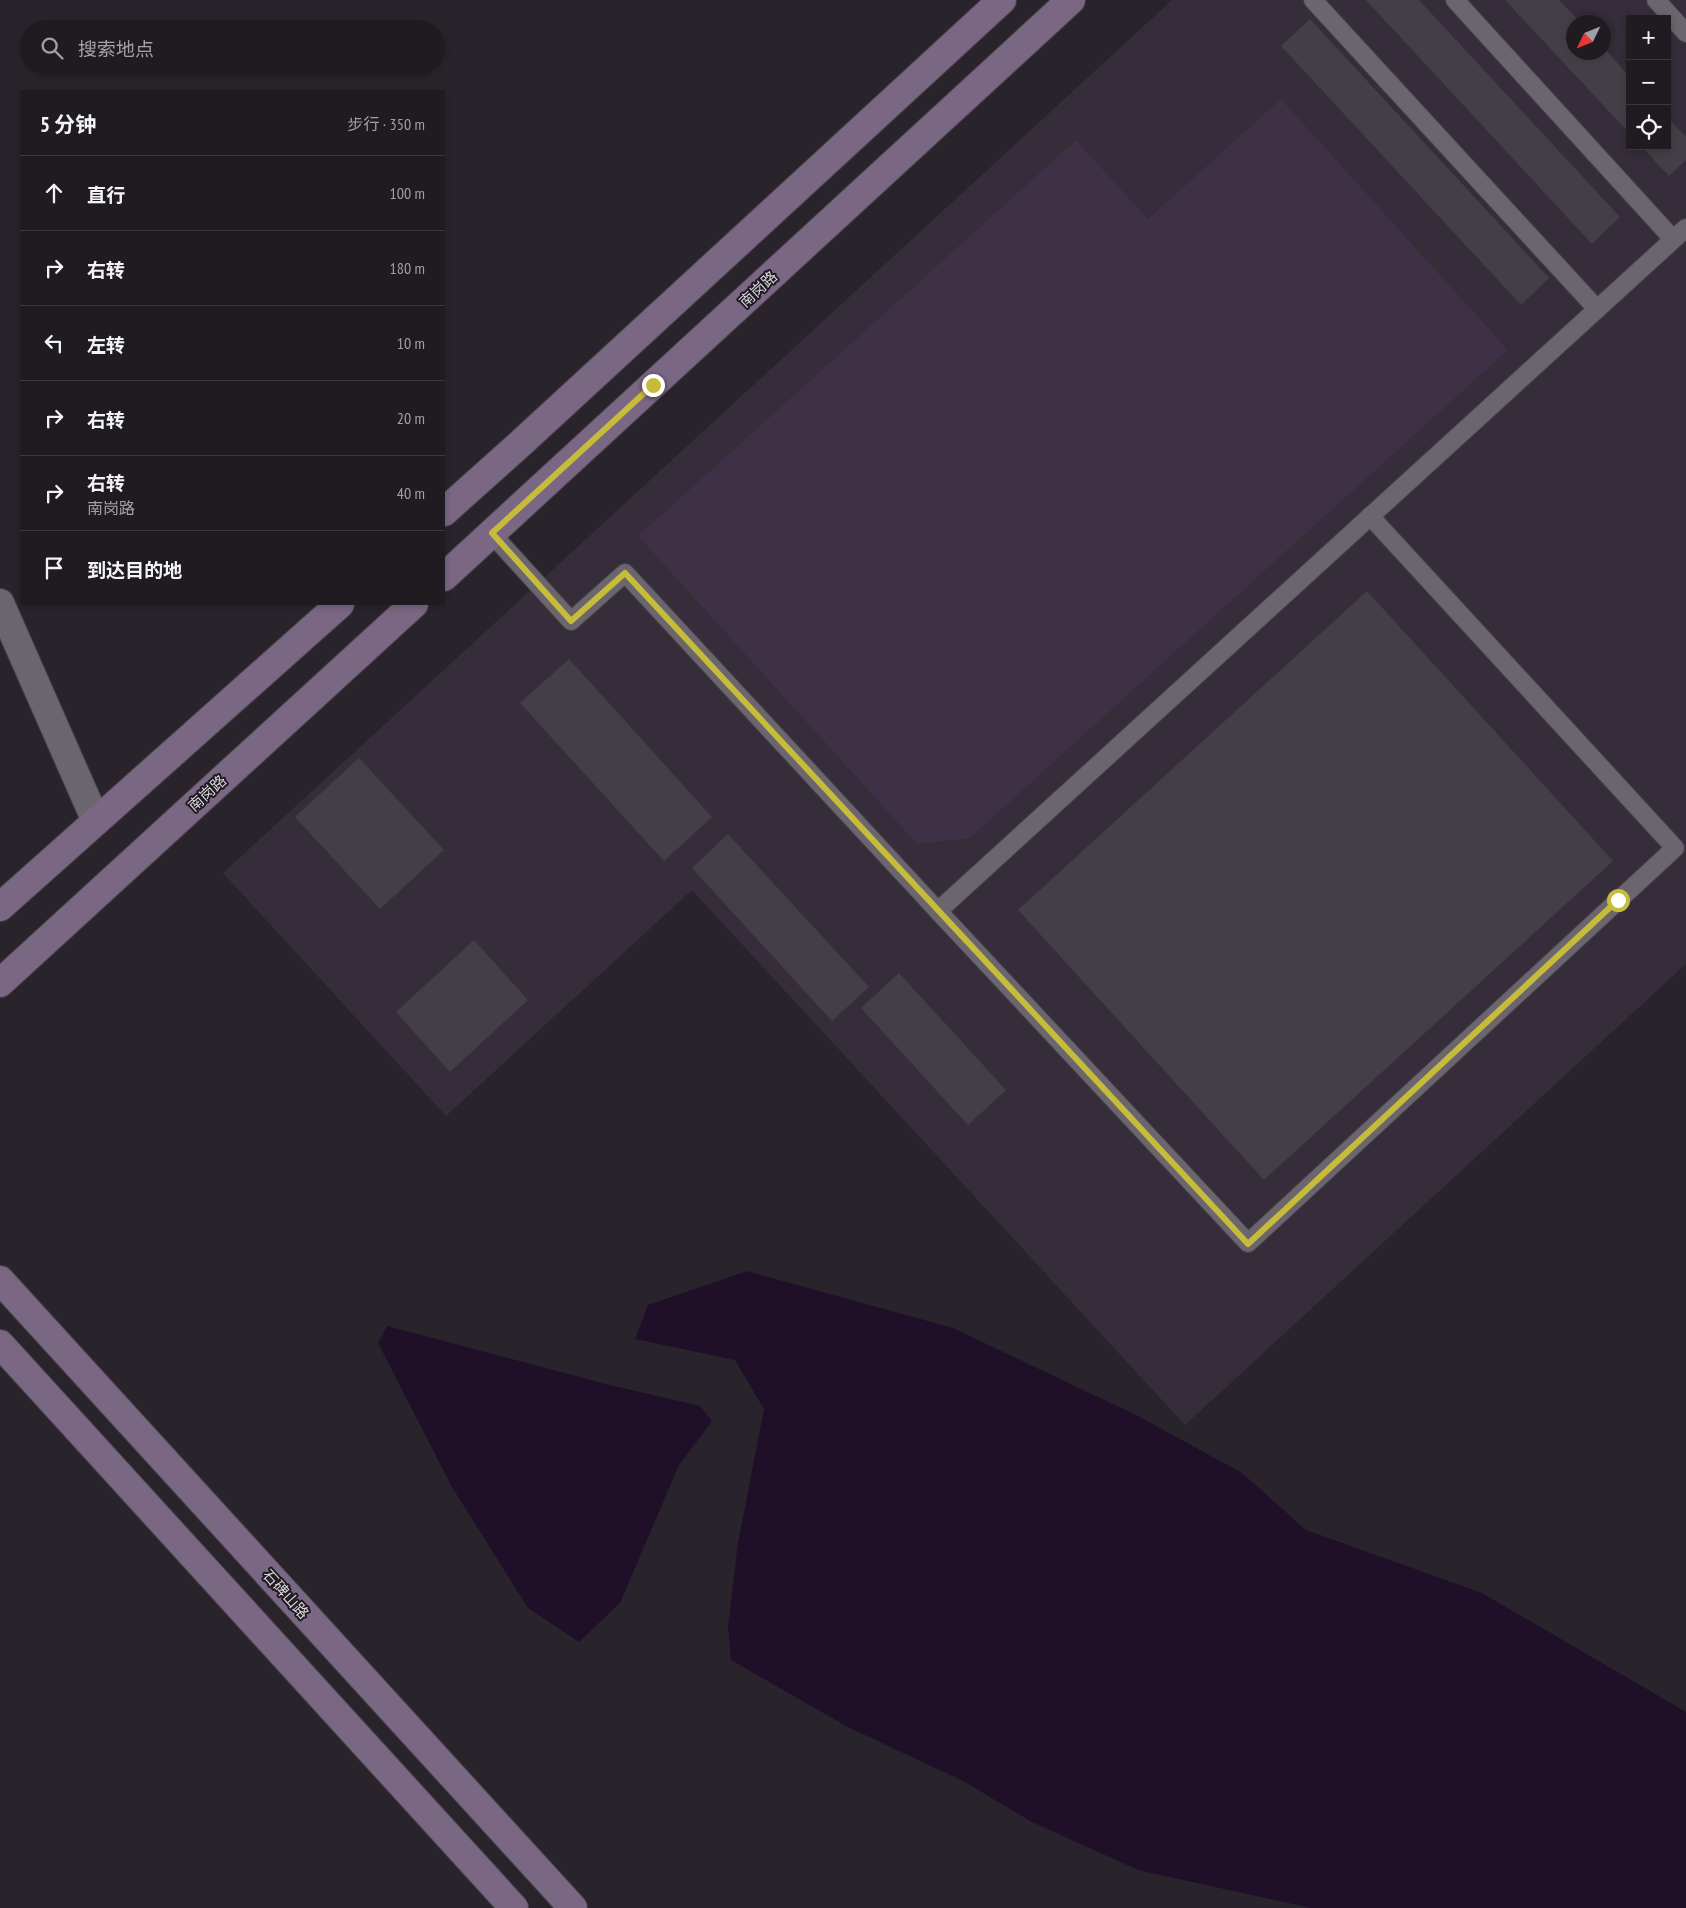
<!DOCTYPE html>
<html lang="zh">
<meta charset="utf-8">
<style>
:root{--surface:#1f1b20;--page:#272429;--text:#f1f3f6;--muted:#a1a1a5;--line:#3c393e}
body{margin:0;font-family:"PT Sans Narrow","Noto Sans SC",sans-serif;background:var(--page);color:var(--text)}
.controls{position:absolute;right:15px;top:15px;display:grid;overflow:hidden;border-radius:0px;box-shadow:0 2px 8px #0003}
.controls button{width:45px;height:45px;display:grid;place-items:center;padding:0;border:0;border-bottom:1px solid var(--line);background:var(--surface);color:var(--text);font:25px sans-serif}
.compass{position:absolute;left:1566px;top:15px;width:45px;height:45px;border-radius:50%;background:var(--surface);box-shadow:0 2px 8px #0003;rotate:227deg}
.stop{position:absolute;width:15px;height:15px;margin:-11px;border:4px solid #c7bb3c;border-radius:50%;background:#fff}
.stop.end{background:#c7bb3c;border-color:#fff;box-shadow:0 1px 5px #0008}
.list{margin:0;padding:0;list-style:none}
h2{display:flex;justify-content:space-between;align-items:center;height:65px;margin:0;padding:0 20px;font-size:21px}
h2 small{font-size:16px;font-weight:400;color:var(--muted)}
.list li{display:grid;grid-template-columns:32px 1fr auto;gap:15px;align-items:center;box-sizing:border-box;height:75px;padding:0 20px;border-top:1px solid var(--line)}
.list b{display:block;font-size:19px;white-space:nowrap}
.list p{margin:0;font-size:16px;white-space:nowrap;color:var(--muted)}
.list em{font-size:16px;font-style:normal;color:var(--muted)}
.icon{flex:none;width:28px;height:28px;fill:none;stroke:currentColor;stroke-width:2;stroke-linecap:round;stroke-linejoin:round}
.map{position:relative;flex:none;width:1686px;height:1908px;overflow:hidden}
.search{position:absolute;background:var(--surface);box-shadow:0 2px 8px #0003;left:20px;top:20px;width:425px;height:55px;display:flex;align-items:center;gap:12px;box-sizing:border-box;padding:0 18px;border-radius:28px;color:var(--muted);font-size:19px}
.panel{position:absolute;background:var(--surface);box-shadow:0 2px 8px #0003;left:20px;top:90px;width:425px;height:515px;border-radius:0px}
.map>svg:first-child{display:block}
</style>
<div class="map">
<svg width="1686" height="1908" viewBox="0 0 1686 1908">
<rect width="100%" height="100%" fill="#29242b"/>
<path fill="#352d39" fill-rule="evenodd" d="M1172 0H1686V964L1185 1425 692 890 446 1116 223 873ZM1630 19H1667V146H1630ZM1574 22H1604V52H1574Z"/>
<polygon fill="#3e3045" points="1281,99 1508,350 970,838 917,844 638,536 1076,140 1148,219"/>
<g fill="#200f28">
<polygon points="747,1271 953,1328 1138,1416 1242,1473 1306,1530 1482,1593 1686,1712 1686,1908 1311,1908 1138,1870 1032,1822 965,1782 848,1727 731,1660 728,1626 738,1543 764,1409 735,1360 635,1339 648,1305"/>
<polygon points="387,1326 610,1385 700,1406 712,1421 679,1465 620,1603 579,1642 528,1608 452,1487 378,1343"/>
</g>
<g fill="#443f47">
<polygon points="1366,0 1419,0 1620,217 1592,244"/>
<polygon points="1505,0 1559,0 1580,22 1574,22 1574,52 1604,52 1604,48 1630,77 1630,134"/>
<polygon points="1310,19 1549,278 1521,305 1281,46"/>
<polygon points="1667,117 1686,137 1686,160 1669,176 1641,146 1667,146"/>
<polygon points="1367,591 1613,861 1264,1180 1018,910"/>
<polygon points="569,659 712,817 664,861 520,703"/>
<polygon points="359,758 444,850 380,909 295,817"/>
<polygon points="728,834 869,987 832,1021 692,868"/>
<polygon points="474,940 528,1000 450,1072 396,1012"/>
<polygon points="899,973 1006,1090 968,1125 861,1008"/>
</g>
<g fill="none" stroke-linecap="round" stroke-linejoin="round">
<defs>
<g id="lane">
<polyline points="1313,0 1597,309"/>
<polyline points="1455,0 1673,239"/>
<polyline points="1656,0 1686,33"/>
<polyline points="491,533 571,621 625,573 938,911 1686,228"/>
<polyline points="938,911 1248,1243 1675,848 1370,516"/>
</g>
<polyline id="street" points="0,603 96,821"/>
<g id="secondary">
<polyline points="444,512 521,443 1002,0"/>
<polyline points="444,577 1071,0"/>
<polyline points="0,907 340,604"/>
<polyline points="0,983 414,604"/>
<polyline points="0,1280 573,1908"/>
<polyline points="0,1344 514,1908"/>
</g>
</defs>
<use href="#lane" stroke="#464248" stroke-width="20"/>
<use href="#street" stroke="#464248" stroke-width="30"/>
<use href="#secondary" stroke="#464248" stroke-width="30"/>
<use href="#lane" stroke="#6b656e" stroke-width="18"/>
<use href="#street" stroke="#6b656e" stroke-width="28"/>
<use href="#secondary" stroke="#7a6783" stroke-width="28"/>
</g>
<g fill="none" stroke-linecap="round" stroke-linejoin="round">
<polyline stroke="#c7bb3c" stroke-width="6" points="653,385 492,533 571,621 625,573 1248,1244 1618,900"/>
</g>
<g text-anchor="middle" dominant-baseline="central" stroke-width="4" stroke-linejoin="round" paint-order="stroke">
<g font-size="15" fill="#dbd8dd" stroke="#1f1a21">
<text transform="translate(758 289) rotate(-43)">南岗路</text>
<text transform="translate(207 793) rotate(-42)">南岗路</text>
<text transform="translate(286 1594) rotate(48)">石碑山路</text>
</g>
</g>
</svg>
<div class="controls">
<button>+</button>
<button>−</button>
<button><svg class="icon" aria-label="locate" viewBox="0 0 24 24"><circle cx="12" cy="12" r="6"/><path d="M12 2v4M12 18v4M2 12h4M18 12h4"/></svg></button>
</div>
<svg class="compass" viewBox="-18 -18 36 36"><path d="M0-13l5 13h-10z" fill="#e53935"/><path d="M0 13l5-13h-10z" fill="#a1a1a5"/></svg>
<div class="stop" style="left:1618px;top:900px"></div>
<div class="stop end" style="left:653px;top:385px"></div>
<div class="search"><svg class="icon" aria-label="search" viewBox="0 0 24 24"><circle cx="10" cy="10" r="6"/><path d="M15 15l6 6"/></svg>搜索地点</div>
<section class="panel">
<h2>5 分钟<small>步行 · 350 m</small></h2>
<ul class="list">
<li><svg class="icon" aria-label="ahead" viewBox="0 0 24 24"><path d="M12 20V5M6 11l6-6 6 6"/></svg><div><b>直行</b></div><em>100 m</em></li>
<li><svg class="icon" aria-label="right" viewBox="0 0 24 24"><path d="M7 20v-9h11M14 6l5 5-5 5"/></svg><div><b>右转</b></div><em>180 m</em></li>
<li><svg class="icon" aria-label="left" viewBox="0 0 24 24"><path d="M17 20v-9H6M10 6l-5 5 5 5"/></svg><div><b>左转</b></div><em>10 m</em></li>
<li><svg class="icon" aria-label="right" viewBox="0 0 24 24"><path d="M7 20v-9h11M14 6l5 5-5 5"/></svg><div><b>右转</b></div><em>20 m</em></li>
<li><svg class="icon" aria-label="right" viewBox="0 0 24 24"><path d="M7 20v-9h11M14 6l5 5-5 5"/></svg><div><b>右转</b><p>南岗路</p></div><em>40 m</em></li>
<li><svg class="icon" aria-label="arrive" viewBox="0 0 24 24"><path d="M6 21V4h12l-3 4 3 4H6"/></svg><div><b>到达目的地</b></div></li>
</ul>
</section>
</div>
